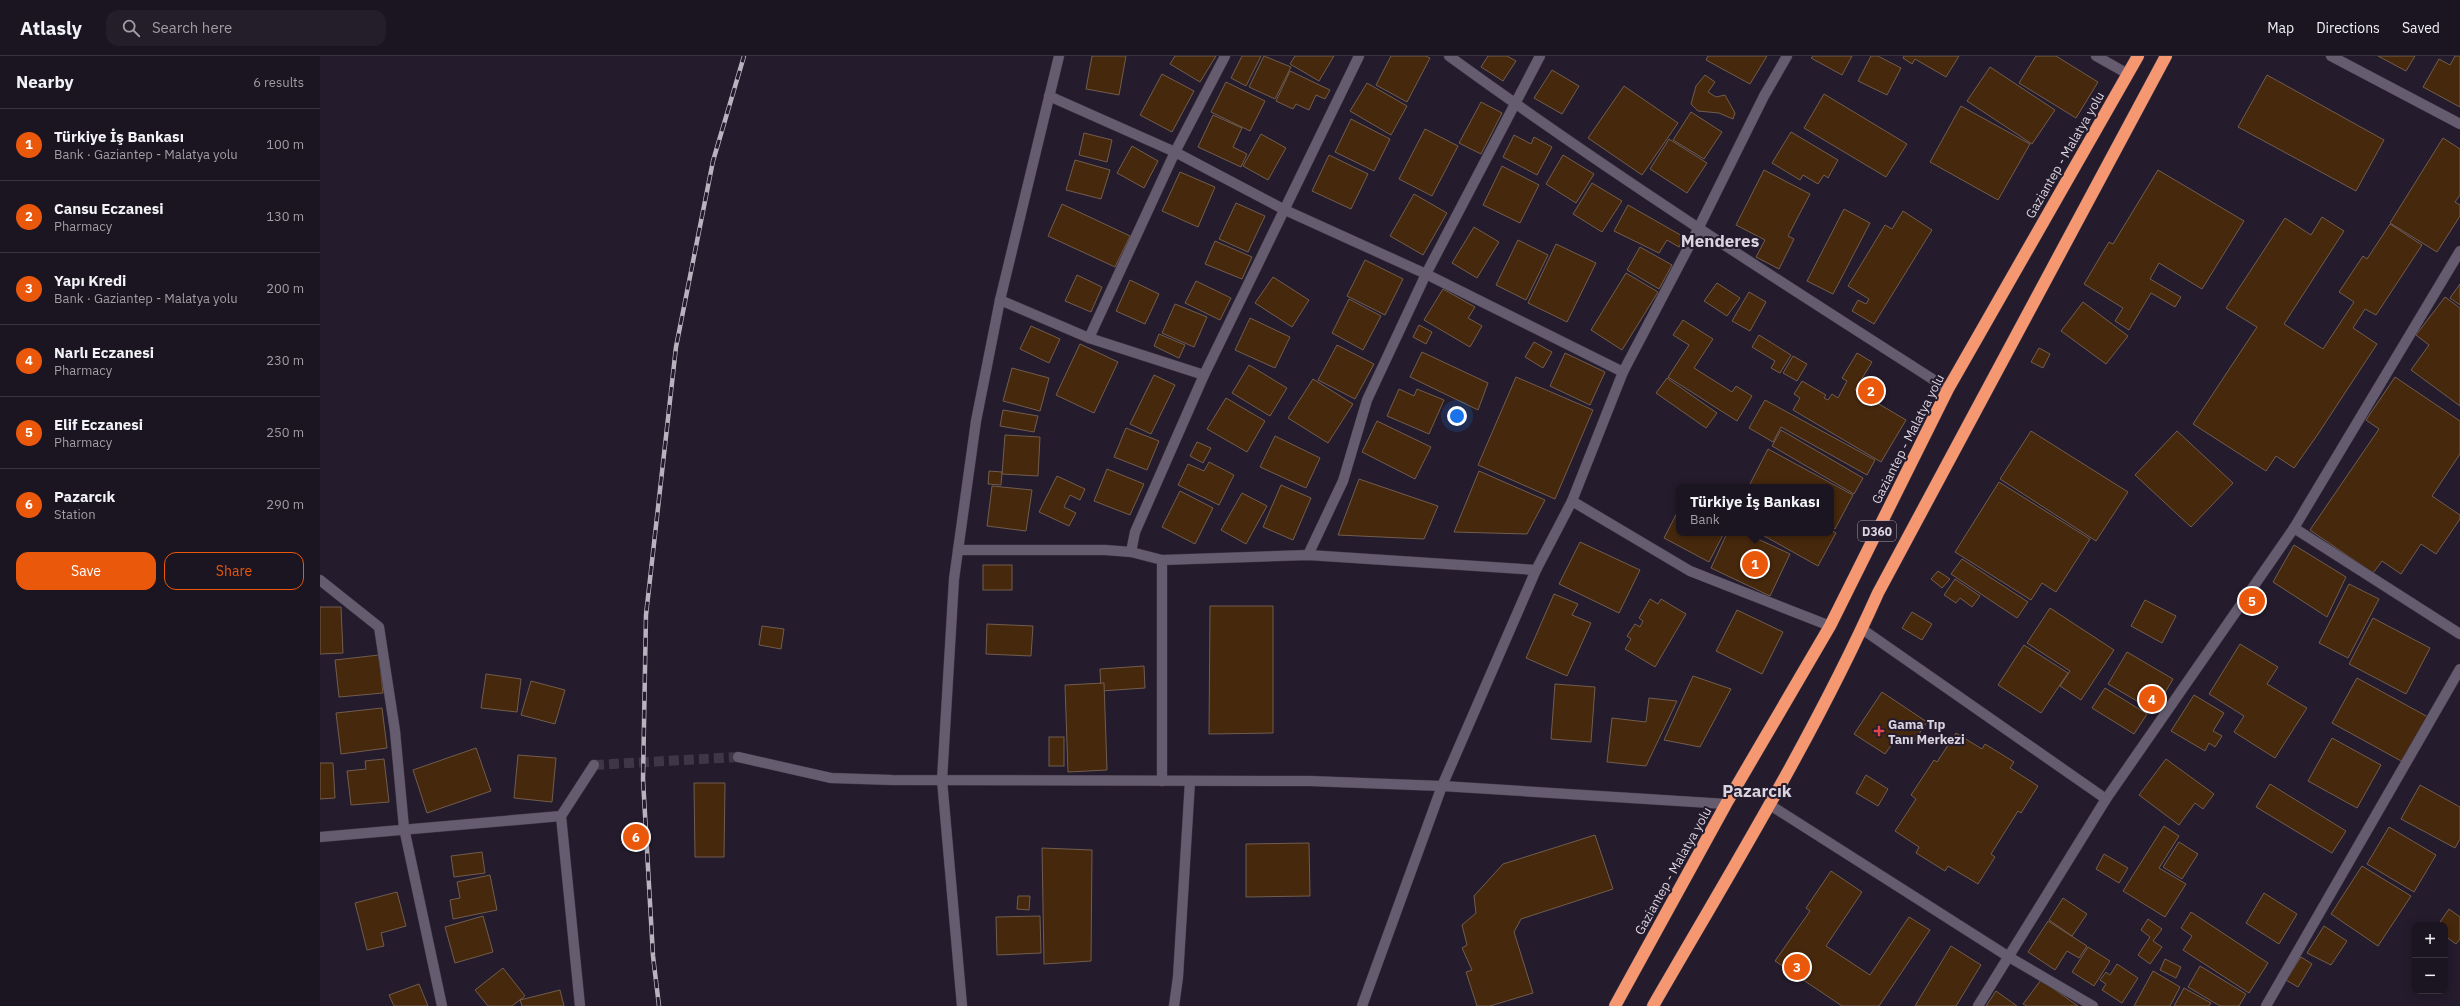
<!DOCTYPE html>
<meta charset="utf-8">
<style>
:root{--surface:#1b1421;--page:#241d2a;--text:#f1f3f6;--muted:#a09ea5;--line:#39333f;--accent:#ea580c}
body{margin:0;font-family:"IBM Plex Sans",sans-serif;background:var(--page);color:var(--text)}
.controls{position:absolute;right:12px;bottom:12px;display:grid;overflow:hidden;border-radius:8px;box-shadow:0 2px 10px #0003}
.controls button{width:36px;height:36px;display:grid;place-items:center;padding:0;border:0;border-bottom:1px solid var(--line);background:var(--surface);color:var(--text);font:20px sans-serif}
.you{position:absolute;left:1137px;top:360px;width:14px;height:14px;margin:-10px;border:3px solid #fff;border-radius:50%;background:#1a73e8;box-shadow:0 0 0 6px #1a73e833}
.badge{display:grid;place-items:center;width:26px;height:26px;border-radius:50%;background:var(--accent);color:#fff;font-size:13px;font-weight:700}
.pin{position:absolute;translate:-50% -50%;border:2px solid #fff;box-shadow:0 1px 4px #0006}
.popup{position:absolute;left:1356px;top:428px;width:158px;height:52px;box-sizing:border-box;display:grid;place-content:center;border-radius:8px;background:var(--surface);filter:drop-shadow(0 1px 3px #0005);font-size:13px;white-space:nowrap;color:var(--muted)}
.popup b{font-size:15px;color:var(--text)}
.popup::after{content:'';position:absolute;left:50%;top:100%;margin-left:-8px;border:8px solid transparent;border-top-color:var(--surface)}
.list{margin:0;padding:0;list-style:none}
h2{display:flex;justify-content:space-between;align-items:center;height:52px;margin:0;padding:0 16px;font-size:17px}
h2 small{font-size:13px;font-weight:400;color:var(--muted)}
.list li{display:grid;grid-template-columns:26px 1fr auto;gap:12px;align-items:center;box-sizing:border-box;height:72px;padding:0 16px;border-top:1px solid var(--line)}
.list b{display:block;font-size:15px;white-space:nowrap}
.list p{margin:0;font-size:13px;white-space:nowrap;color:var(--muted)}
.list em{font-size:13px;font-style:normal;color:var(--muted)}
.actions{display:flex;gap:8px;padding:12px 16px}
.actions a{flex:1;padding:9px 0;border:1px solid var(--accent);border-radius:12px;text-align:center;font-size:14px;color:var(--accent)}
.actions .main{background:var(--accent);color:#fff}
.icon{flex:none;width:22px;height:22px;fill:none;stroke:currentColor;stroke-width:2;stroke-linecap:round;stroke-linejoin:round}
.map{position:relative;flex:none;width:2140px;height:950px;overflow:hidden}
header{display:flex;align-items:center;gap:24px;box-sizing:border-box;height:56px;padding:0 20px;background:var(--surface);border-bottom:1px solid var(--line)}
header strong{font-size:19px}
nav{display:flex;gap:22px;margin-inline-start:auto;font-size:14px}
.search{width:280px;height:36px;background:var(--page);display:flex;align-items:center;gap:10px;box-sizing:border-box;padding:0 14px;border-radius:12px;color:var(--muted);font-size:15px}
main{display:flex}
aside{flex:1;background:var(--surface)}
.map>svg:first-child{display:block}
</style>
<header>
<strong>Atlasly</strong>
<div class="search"><svg class="icon" aria-label="search" viewBox="0 0 24 24"><circle cx="10" cy="10" r="6"/><path d="M15 15l6 6"/></svg>Search here</div>
<nav><a>Map</a><a>Directions</a><a>Saved</a></nav>
</header>
<main>
<aside>
<h2>Nearby<small>6 results</small></h2>
<ul class="list">
<li><span class="badge">1</span><div><b>Türkiye İş Bankası</b><p>Bank · Gaziantep - Malatya yolu</p></div><em>100 m</em></li>
<li><span class="badge">2</span><div><b>Cansu Eczanesi</b><p>Pharmacy</p></div><em>130 m</em></li>
<li><span class="badge">3</span><div><b>Yapı Kredi</b><p>Bank · Gaziantep - Malatya yolu</p></div><em>200 m</em></li>
<li><span class="badge">4</span><div><b>Narlı Eczanesi</b><p>Pharmacy</p></div><em>230 m</em></li>
<li><span class="badge">5</span><div><b>Elif Eczanesi</b><p>Pharmacy</p></div><em>250 m</em></li>
<li><span class="badge">6</span><div><b>Pazarcık</b><p>Station</p></div><em>290 m</em></li>
</ul>
<div class="actions"><a class="main">Save</a><a>Share</a></div>
</aside>
<div class="map">
<svg width="2140" height="950" viewBox="0 0 2140 950">
<rect width="100%" height="100%" fill="#241b2c"/>
<g fill="#46280d" stroke="#715d4e">
<polygon points="772,0 806,0 799,39 766,33"/>
<polygon points="855,0 896,0 880,26 850,8"/>
<polygon points="922,0 941,0 926,30 911,22"/>
<polygon points="944,0 971,11 955,43 929,31"/>
<polygon points="975,0 1014,0 999,25 970,8"/>
<polygon points="1071,0 1106,0 1110,2 1087,46 1056,29"/>
<polygon points="1168,0 1187,0 1196,5 1183,25 1161,11"/>
<polygon points="1388,0 1447,0 1430,28 1386,4"/>
<polygon points="1493,0 1532,0 1522,19 1491,2"/>
<polygon points="1551,0 1558,0 1581,12 1567,39 1538,25"/>
<polygon points="1584,0 1639,0 1626,21 1595,3 1592,8 1583,2"/>
<polygon points="1716,0 1736,0 1778,26 1756,62 1699,27"/>
<polygon points="2058,0 2095,0 2086,15"/>
<polygon points="2135,0 2140,0 2140,51 2103,31 2119,3 2130,9"/>
<polygon points="1670,11 1735,54 1712,88 1647,45"/>
<polygon points="1232,14 1259,30 1242,58 1214,42"/>
<polygon points="970,15 1010,34 1005,43 996,39 989,54 976,48 973,53 956,45"/>
<polygon points="842,18 874,35 852,76 820,59"/>
<polygon points="1385,19 1395,26 1388,36 1396,41 1405,39 1415,57 1413,63 1399,57 1378,55 1371,48 1376,30"/>
<polygon points="1947,19 2064,84 2036,135 1918,71"/>
<polygon points="906,26 945,45 930,75 891,56"/>
<polygon points="1047,27 1087,50 1071,79 1030,55"/>
<polygon points="1304,30 1358,67 1322,119 1268,82"/>
<polygon points="1504,38 1587,88 1566,121 1484,72"/>
<polygon points="1161,46 1182,57 1161,98 1139,87"/>
<polygon points="1641,50 1710,88 1678,144 1610,106"/>
<polygon points="1371,56 1402,76 1384,103 1353,84"/>
<polygon points="893,59 922,72 913,91 927,98 921,111 878,91"/>
<polygon points="1031,63 1070,83 1054,115 1015,96"/>
<polygon points="1105,73 1138,90 1112,140 1079,123"/>
<polygon points="1471,76 1518,104 1508,122 1504,119 1498,128 1483,119 1480,124 1452,107"/>
<polygon points="764,77 792,84 787,106 759,99"/>
<polygon points="941,78 966,92 948,124 923,110"/>
<polygon points="1194,79 1211,88 1214,81 1232,91 1217,119 1183,101"/>
<polygon points="2123,82 2140,93 2140,139 2135,146 2140,149 2140,160 2117,196 2070,167"/>
<polygon points="1349,83 1387,107 1367,137 1330,113"/>
<polygon points="812,90 838,105 824,132 797,117"/>
<polygon points="1009,99 1048,118 1031,153 992,135"/>
<polygon points="1243,99 1274,118 1256,147 1226,128"/>
<polygon points="755,104 790,114 781,143 746,134"/>
<polygon points="1182,110 1219,129 1200,167 1163,149"/>
<polygon points="1444,114 1490,138 1468,180 1474,183 1459,213 1436,201 1445,184 1416,169"/>
<polygon points="1838,114 1924,165 1882,233 1839,207 1830,223 1861,241 1855,251 1831,237 1809,274 1795,265 1803,252 1764,228 1789,186 1793,188"/>
<polygon points="860,116 895,131 878,171 842,155"/>
<polygon points="1272,127 1302,145 1282,176 1253,158"/>
<polygon points="1094,138 1127,157 1103,199 1070,180"/>
<polygon points="916,147 945,160 928,196 899,183"/>
<polygon points="742,148 810,180 795,211 728,180"/>
<polygon points="1308,149 1364,181 1359,191 1347,184 1339,197 1294,175"/>
<polygon points="1524,153 1550,167 1513,238 1487,225"/>
<polygon points="1583,155 1612,174 1554,268 1532,255 1538,244 1546,248 1549,243 1528,230 1565,169 1572,173"/>
<polygon points="2002,161 2024,175 1964,268 2003,293 2034,246 2019,236 2043,200 2047,203 2070,168 2102,189 2056,259 2045,253 2033,272 2057,288 1998,378 1974,412 1956,400 1946,415 1873,368 1937,271 1906,252 1965,162 1991,179"/>
<polygon points="1154,171 1179,186 1157,222 1132,207"/>
<polygon points="1198,184 1228,199 1206,244 1176,229"/>
<polygon points="895,185 932,201 922,223 885,208"/>
<polygon points="1236,188 1276,207 1247,266 1208,247"/>
<polygon points="1320,191 1352,209 1339,233 1307,214"/>
<polygon points="1045,204 1083,223 1065,259 1027,240"/>
<polygon points="1306,217 1338,236 1302,294 1271,274"/>
<polygon points="757,219 782,231 771,256 745,245"/>
<polygon points="953,221 989,244 972,271 935,247"/>
<polygon points="810,224 839,238 825,268 796,255"/>
<polygon points="876,225 911,242 900,264 865,247"/>
<polygon points="1397,227 1420,242 1407,260 1384,245"/>
<polygon points="2140,228 2140,249 2130,242"/>
<polygon points="1123,233 1155,251 1148,262 1162,270 1150,291 1104,264"/>
<polygon points="1429,236 1446,246 1430,275 1412,265"/>
<polygon points="2125,241 2140,252 2140,350 2091,314 2109,289 2096,279"/>
<polygon points="1029,243 1061,260 1043,294 1012,277"/>
<polygon points="1763,246 1808,280 1786,308 1741,275"/>
<polygon points="855,248 887,261 874,291 842,277"/>
<polygon points="930,262 970,281 955,312 915,294"/>
<polygon points="1363,264 1393,283 1374,312 1412,336 1416,330 1432,340 1417,365 1348,321 1369,289 1353,279"/>
<polygon points="1099,269 1112,276 1106,288 1093,281"/>
<polygon points="711,270 740,283 729,307 700,293"/>
<polygon points="839,278 865,289 859,302 834,290"/>
<polygon points="1439,279 1471,299 1460,317 1451,312 1455,305 1432,291"/>
<polygon points="1214,286 1232,296 1223,312 1205,301"/>
<polygon points="760,288 798,306 774,357 736,339"/>
<polygon points="1017,289 1054,308 1035,343 998,324"/>
<polygon points="1719,292 1730,298 1723,312 1711,306"/>
<polygon points="1102,296 1168,327 1158,354 1090,321"/>
<polygon points="1245,297 1285,316 1270,349 1230,330"/>
<polygon points="1537,297 1552,306 1535,334 1586,364 1561,406 1473,354 1480,342 1474,338 1482,325 1506,339 1504,342 1508,344 1512,338 1518,342 1527,325 1522,322"/>
<polygon points="1473,300 1487,308 1477,325 1463,317"/>
<polygon points="929,309 967,332 950,360 912,337"/>
<polygon points="692,312 729,322 720,355 683,345"/>
<polygon points="834,319 855,329 831,378 810,368"/>
<polygon points="1196,321 1273,354 1235,443 1158,409"/>
<polygon points="2075,321 2140,365 2140,398 2112,440 2140,459 2140,463 2116,498 2101,488 2081,518 2062,505 2053,517 1990,474 2059,373 2046,364"/>
<polygon points="1347,322 1397,357 1386,372 1336,337"/>
<polygon points="993,323 1033,348 1008,387 968,362"/>
<polygon points="1079,333 1094,340 1097,333 1124,344 1109,378 1067,360"/>
<polygon points="906,342 945,365 927,396 887,373"/>
<polygon points="1445,344 1555,404 1547,419 1461,371 1453,386 1429,372"/>
<polygon points="683,354 718,360 714,376 680,370"/>
<polygon points="1057,365 1111,391 1095,423 1042,396"/>
<polygon points="806,372 839,385 827,414 794,401"/>
<polygon points="1461,374 1543,422 1534,438 1452,390"/>
<polygon points="1711,375 1808,436 1776,485 1680,423"/>
<polygon points="1857,375 1913,427 1871,471 1815,419"/>
<polygon points="685,379 720,381 718,420 682,418"/>
<polygon points="955,380 1000,402 986,432 940,411"/>
<polygon points="877,386 891,392 883,407 870,400"/>
<polygon points="1448,393 1533,439 1515,473 1511,471 1511,431 1436,431 1430,428"/>
<polygon points="889,406 914,419 899,449 858,429 868,408 884,415"/>
<polygon points="787,413 824,428 810,459 774,445"/>
<polygon points="669,415 682,416 681,429 668,428"/>
<polygon points="1159,415 1225,444 1207,478 1134,476"/>
<polygon points="737,420 765,433 760,444 750,439 744,451 756,457 749,470 719,456"/>
<polygon points="1039,423 1118,450 1104,483 1018,479"/>
<polygon points="1679,426 1770,483 1736,536 1722,527 1711,544 1635,496"/>
<polygon points="961,429 991,442 973,484 943,471"/>
<polygon points="672,430 712,434 706,475 667,470"/>
<polygon points="860,435 893,452 875,488 842,471"/>
<polygon points="922,437 947,450 926,488 901,474"/>
<polygon points="1359,453 1359,477 1404,477 1389,506 1344,482"/>
<polygon points="1511,474 1516,477 1498,510 1439,477 1511,477"/>
<polygon points="1407,477 1425,477 1470,498 1450,540 1391,512"/>
<polygon points="1260,486 1320,514 1299,557 1239,528"/>
<polygon points="1974,489 2026,521 2007,561 1953,526"/>
<polygon points="1642,503 1708,546 1697,562 1631,518"/>
<rect x="663" y="509" width="29" height="25"/>
<polygon points="1618,515 1630,523 1622,532 1611,523"/>
<polygon points="1635,523 1660,540 1652,551 1640,542 1636,547 1624,539"/>
<polygon points="2029,528 2059,543 2028,602 1999,587"/>
<polygon points="1234,538 1258,548 1252,559 1271,567 1247,620 1206,602"/>
<polygon points="1330,543 1338,548 1341,543 1366,558 1335,611 1305,593 1311,583 1307,580 1315,568 1320,571 1323,565 1319,562"/>
<polygon points="1825,544 1856,560 1842,587 1811,570"/>
<polygon points="890,550 953,550 953,677 889,678"/>
<polygon points="0,551 21,551 23,597 0,598"/>
<polygon points="1730,552 1794,594 1761,644 1740,630 1750,615 1707,587"/>
<polygon points="1417,554 1463,576 1442,618 1396,595"/>
<polygon points="1592,556 1612,568 1602,584 1582,572"/>
<polygon points="2053,562 2110,592 2086,638 2029,608"/>
<polygon points="667,568 713,570 711,600 666,598"/>
<polygon points="442,570 464,573 461,593 439,589"/>
<polygon points="1920,588 1958,611 1947,628 1987,652 1955,702 1914,676 1924,660 1889,638"/>
<polygon points="1704,589 1748,617 1721,657 1678,629"/>
<polygon points="1807,596 1853,623 1834,655 1788,628"/>
<polygon points="59,599 63,637 19,641 15,604"/>
<polygon points="824,610 825,632 781,635 780,613"/>
<polygon points="166,618 201,623 197,656 161,652"/>
<polygon points="1373,620 1411,633 1380,691 1344,684"/>
<polygon points="2037,622 2108,661 2083,706 2012,667"/>
<polygon points="211,625 245,634 235,668 201,659"/>
<polygon points="784,627 787,714 748,716 745,629"/>
<polygon points="1235,628 1275,631 1271,686 1231,683"/>
<polygon points="1785,632 1827,658 1814,678 1772,652"/>
<polygon points="1562,636 1607,666 1591,690 1577,681 1565,698 1534,678"/>
<polygon points="1874,639 1904,657 1893,675 1902,680 1895,691 1889,687 1885,695 1851,675"/>
<polygon points="1329,642 1357,645 1326,710 1287,706 1292,662 1326,666"/>
<polygon points="62,652 67,692 21,698 16,657"/>
<polygon points="1636,677 1662,693 1665,688 1694,706 1690,712 1718,730 1701,757 1698,755 1671,798 1675,801 1658,828 1628,810 1625,815 1596,797 1599,791 1575,775 1596,743 1591,739 1614,704 1617,706"/>
<rect x="729" y="681" width="15" height="29"/>
<polygon points="2012,682 2061,709 2037,752 1988,725"/>
<polygon points="156,692 171,735 107,757 93,714"/>
<polygon points="198,699 236,702 232,746 194,742"/>
<polygon points="64,703 69,746 31,749 27,715 46,713 45,705"/>
<polygon points="1846,703 1894,738 1883,753 1875,747 1859,769 1819,739"/>
<polygon points="0,707 13,707 15,742 0,743"/>
<polygon points="1546,719 1568,733 1558,750 1536,737"/>
<polygon points="374,727 405,727 404,801 375,801"/>
<polygon points="1950,728 2026,775 2012,797 1936,751"/>
<polygon points="2100,729 2140,751 2140,783 2135,792 2081,763"/>
<polygon points="1844,770 1859,780 1839,812 1866,828 1845,861 1803,835"/>
<polygon points="2069,771 2116,799 2094,836 2047,808"/>
<polygon points="1275,779 1293,833 1201,863 1194,876 1213,937 1170,950 1157,950 1146,916 1152,914 1142,892 1147,889 1142,869 1156,857 1154,840 1183,808"/>
<polygon points="1859,786 1878,798 1862,823 1843,811"/>
<polygon points="989,787 990,840 926,841 926,788"/>
<polygon points="722,792 772,794 771,905 724,908"/>
<polygon points="162,796 165,817 134,821 131,800"/>
<polygon points="1784,798 1808,812 1799,827 1776,813"/>
<polygon points="2042,810 2091,840 2058,890 2011,858"/>
<polygon points="1511,815 1542,836 1506,890 1550,919 1589,861 1610,874 1559,950 1522,950 1455,905 1490,855 1486,852"/>
<polygon points="170,819 177,854 133,863 130,844 140,842 137,826"/>
<polygon points="77,836 86,870 61,877 64,890 47,894 35,847"/>
<polygon points="1944,837 1977,858 1959,888 1926,867"/>
<polygon points="698,840 710,840 709,854 697,853"/>
<polygon points="1743,842 1767,858 1752,880 1729,864"/>
<polygon points="2129,853 2140,861 2140,883 2136,888 2125,880 2125,869 2118,869"/>
<polygon points="1871,856 1948,907 1929,937 1863,894 1872,880 1861,872"/>
<polygon points="163,860 173,896 135,907 125,871"/>
<polygon points="720,860 721,897 677,899 676,861"/>
<polygon points="1828,863 1842,873 1833,885 1842,891 1830,908 1818,899 1830,881 1821,874"/>
<polygon points="1728,865 1767,890 1759,902 1747,895 1735,914 1708,896"/>
<polygon points="2004,870 2027,885 2011,909 1987,897"/>
<polygon points="1631,890 1661,909 1636,950 1595,950"/>
<polygon points="1768,891 1790,905 1774,930 1752,916"/>
<polygon points="1981,901 1992,908 1978,931 1966,924"/>
<polygon points="1845,903 1861,911 1856,922 1840,914"/>
<polygon points="1797,908 1818,922 1802,947 1782,934 1786,928 1780,924 1786,916 1790,919"/>
<polygon points="1880,910 1926,938 1919,950 1900,950 1868,931"/>
<polygon points="183,912 205,940 192,950 168,950 155,934"/>
<polygon points="1833,915 1860,931 1850,950 1814,950"/>
<polygon points="1721,924 1758,950 1707,950 1703,948"/>
<polygon points="99,928 108,950 74,950 69,939"/>
<polygon points="1864,932 1891,947 1889,950 1854,950"/>
<polygon points="240,934 244,950 202,950 200,944"/>
<polygon points="1676,935 1697,950 1666,950"/>
</g>
<g fill="none" stroke-linecap="round" stroke-linejoin="round">
<polyline stroke="#3f3747" stroke-width="10" stroke-dasharray="10 5" stroke-linecap="butt" points="274,709 418,701"/>
<defs>
<g id="street">
<path d="M1129 0C1291 118 1459 225 1628 333"/>
<polyline points="1776,0 1808,18"/>
<polyline points="2011,0 2140,68"/>
<polyline points="729,40 855,96 965,154 1106,218 1303,316"/>
<polyline points="680,244 769,282 884,319"/>
<polyline points="769,282 855,96 905,0"/>
<polyline points="1252,445 1370,515 1510,570"/>
<polyline points="638,494 785,494 811,496 842,504 988,499 1216,514"/>
<polyline points="811,496 815,476 884,319 1039,0"/>
<polyline points="988,499 1023,425 1047,344 1106,218 1220,0"/>
<polyline points="0,524 59,571 75,675 84,772 122,950"/>
<polyline points="1542,573 1786,743"/>
<polyline points="418,701 511,722 572,724 990,725 1122,730 1406,748"/>
<polyline points="842,725 842,504"/>
<polyline points="1450,749 1689,901 1773,950"/>
<polyline points="0,781 241,760"/>
<polyline points="260,950 241,760 274,709"/>
<polyline points="642,950 622,724 634,523 656,365 680,244 739,0"/>
<polyline points="854,950 858,921 870,725"/>
<polyline points="1042,950 1122,730 1216,514 1252,445 1303,316 1378,173 1444,40 1467,0"/>
<polyline points="1946,950 2140,613"/>
</g>
<g id="secondary">
<polyline points="1974,472 2140,578"/>
<polyline points="1658,950 1786,743 1974,472 2140,195"/>
</g>
<g id="highway">
<polyline points="1295,950 1406,748 1510,570 1628,333 1818,0"/>
<path d="M1333 950C1411 815 1494 680 1558 537L1846 0"/>
</g>
</defs>
<use href="#street" stroke="#3f3745" stroke-width="11"/>
<use href="#secondary" stroke="#3f3745" stroke-width="11"/>
<use href="#highway" stroke="#3f3745" stroke-width="13"/>
<use href="#street" stroke="#665c70" stroke-width="10"/>
<use href="#secondary" stroke="#665c70" stroke-width="10"/>
<use href="#highway" stroke="#f59872" stroke-width="12"/>
<defs>
<polyline id="rail" points="339,950 333,900 323,723 326,559 356,291 393,105 424,0"/>
</defs>
<use href="#rail" stroke="#b9b3c0" stroke-width="4.5"/>
<use href="#rail" stroke="#241b2c" stroke-width="3" stroke-dasharray="9" stroke-linecap="butt"/>
</g>
<path fill="#e0444e" stroke="#241b2c" stroke-width="1.5" d="M1557 669h4v4h4v4h-4v4h-4v-4h-4v-4h4z"/>
<g text-anchor="middle" dominant-baseline="central" stroke-width="4" stroke-linejoin="round" paint-order="stroke">
<rect fill="#241b2c" stroke="#a39caa" stroke-width="1" x="1538" y="465" width="38" height="20" rx="3"/>
<g font-size="12" font-weight="bold" fill="#dad4e0">
<text x="1557" y="475">D360</text>
</g>
<g font-size="13" fill="#dad4e0" stroke="#241b2c">
<text transform="translate(1745 99) rotate(-60)">Gaziantep - Malatya yolu</text>
<text transform="translate(1588 383) rotate(-63)">Gaziantep - Malatya yolu</text>
<text transform="translate(1353 815) rotate(-61)">Gaziantep - Malatya yolu</text>
</g>
<g font-size="13" font-weight="bold" fill="#dad4e0" stroke="#241b2c" text-anchor="start">
<text x="1568" y="668">Gama Tıp<tspan x="1568" dy="15">Tanı Merkezi</tspan></text>
</g>
<g font-size="17" font-weight="bold" fill="#dad4e0" stroke="#241b2c">
<text x="1400" y="185">Menderes</text>
<text x="1437" y="735">Pazarcık</text>
</g>
</g>
</svg>
<div class="controls">
<button>+</button>
<button>−</button>
</div>
<div class="you"></div>
<div class="pin badge" style="left:1435px;top:508px">1</div>
<div class="popup"><b>Türkiye İş Bankası</b>Bank</div>
<div class="pin badge" style="left:1551px;top:335px">2</div>
<div class="pin badge" style="left:1477px;top:911px">3</div>
<div class="pin badge" style="left:1832px;top:643px">4</div>
<div class="pin badge" style="left:1932px;top:545px">5</div>
<div class="pin badge" style="left:316px;top:781px">6</div>
</div>
</main>
